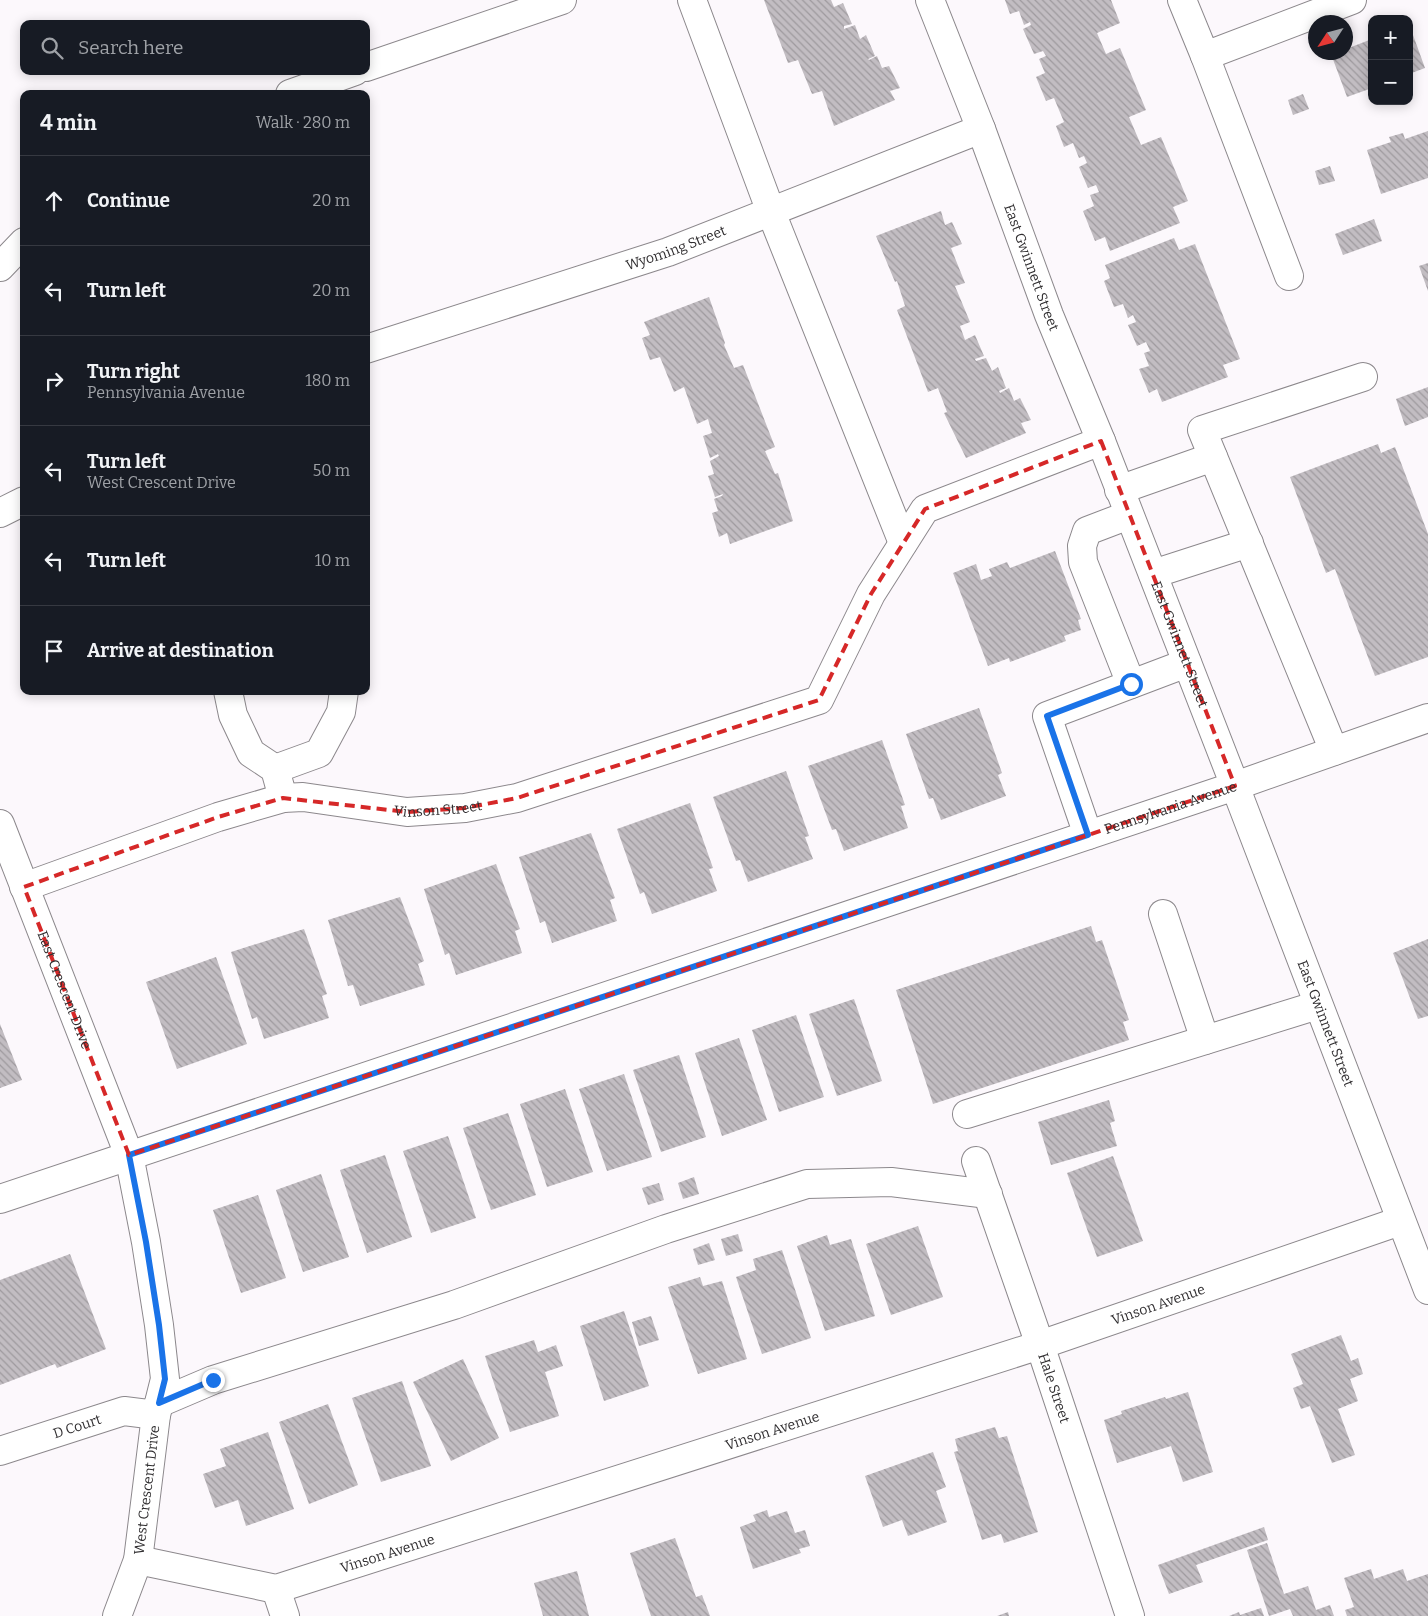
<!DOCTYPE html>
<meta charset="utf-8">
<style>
:root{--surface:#171b24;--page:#20242c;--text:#f1f3f6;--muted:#9ea1a6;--line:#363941}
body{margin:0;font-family:Bitter,serif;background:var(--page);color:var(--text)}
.controls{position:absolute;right:15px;top:15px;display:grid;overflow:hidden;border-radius:10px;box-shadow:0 2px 12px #0003}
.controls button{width:45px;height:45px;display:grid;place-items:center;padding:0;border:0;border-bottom:1px solid var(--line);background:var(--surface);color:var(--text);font:25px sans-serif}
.compass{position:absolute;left:1308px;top:15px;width:45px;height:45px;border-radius:50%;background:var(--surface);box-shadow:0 2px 12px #0003;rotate:234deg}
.stop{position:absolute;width:15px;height:15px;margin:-11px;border:4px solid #1a73e8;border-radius:50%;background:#fff}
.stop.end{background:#1a73e8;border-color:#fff;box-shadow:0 1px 5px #0008}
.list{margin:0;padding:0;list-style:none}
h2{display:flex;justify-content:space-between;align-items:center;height:65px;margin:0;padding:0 20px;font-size:21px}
h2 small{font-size:16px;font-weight:400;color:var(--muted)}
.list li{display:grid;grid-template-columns:32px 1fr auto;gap:15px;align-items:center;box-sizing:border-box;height:90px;padding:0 20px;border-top:1px solid var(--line)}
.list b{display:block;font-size:19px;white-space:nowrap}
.list p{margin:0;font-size:16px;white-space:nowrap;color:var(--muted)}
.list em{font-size:16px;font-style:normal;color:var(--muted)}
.icon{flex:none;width:28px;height:28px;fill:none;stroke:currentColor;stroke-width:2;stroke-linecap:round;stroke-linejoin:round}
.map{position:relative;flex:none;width:1428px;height:1616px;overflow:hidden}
.search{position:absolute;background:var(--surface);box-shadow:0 2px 12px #0003;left:20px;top:20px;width:350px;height:55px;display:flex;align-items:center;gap:12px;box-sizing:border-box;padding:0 18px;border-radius:10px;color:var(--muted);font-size:19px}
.panel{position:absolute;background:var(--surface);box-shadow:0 2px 12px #0003;left:20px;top:90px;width:350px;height:605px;border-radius:10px}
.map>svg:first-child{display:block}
</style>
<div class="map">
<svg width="1428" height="1616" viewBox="0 0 1428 1616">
<defs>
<pattern id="building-back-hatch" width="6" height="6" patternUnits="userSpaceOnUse" patternTransform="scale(1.25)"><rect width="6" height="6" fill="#c2bdc2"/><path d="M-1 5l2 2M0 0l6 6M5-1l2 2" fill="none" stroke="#9e9a9e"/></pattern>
</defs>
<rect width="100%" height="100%" fill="#fcf8fc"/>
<g fill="url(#building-back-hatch)">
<polygon points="764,0 831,0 834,7 843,3 852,24 844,26 844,29 855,25 860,39 866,35 875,56 868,59 869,60 877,56 882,68 889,66 900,88 890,91 895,100 834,126 822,91 812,94 798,60 788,63"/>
<polygon points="1005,0 1111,0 1120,23 1097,33 1106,54 1120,48 1146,110 1129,117 1141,145 1161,137 1188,201 1173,207 1180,223 1110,251 1105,237 1095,241 1083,211 1094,206 1090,195 1099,192 1096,185 1088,188 1079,167 1087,163 1084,156 1079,158 1073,143 1064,147 1056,126 1064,122 1054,98 1046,101 1036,77 1045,73 1039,59 1046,56 1043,51 1034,54 1023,29 1031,25 1030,22 1024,25 1019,11 1010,14"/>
<polygon points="1409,24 1425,68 1409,74"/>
<polygon points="1372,39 1372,88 1347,97 1331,54 1346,52 1346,49"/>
<polygon points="1303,94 1309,109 1293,115 1288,100"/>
<polygon points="1428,131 1428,178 1381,194 1367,150 1391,142 1389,137 1403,133 1405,139"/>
<polygon points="1330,166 1335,181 1319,185 1315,171"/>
<polygon points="941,211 945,225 952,222 962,244 951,248 965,283 955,286 970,322 960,326 965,340 975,335 984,356 975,359 976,361 986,358 992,371 998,367 1006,388 999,391 1000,393 1009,388 1014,401 1020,398 1031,420 1021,423 1026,433 966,458 944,413 947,412 938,388 928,392 897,310 905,306 897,281 895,282 876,236"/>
<polygon points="1374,219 1382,241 1343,255 1335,234"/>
<polygon points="1174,238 1179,250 1195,244 1240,359 1223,365 1228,377 1162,402 1157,389 1149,393 1139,369 1149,366 1144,353 1150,351 1146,342 1137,346 1128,325 1136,322 1133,315 1128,318 1123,304 1114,307 1104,281 1110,278 1105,265"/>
<polygon points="1428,263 1428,291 1419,266"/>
<polygon points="709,297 725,343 724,345 734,368 743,365 775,447 765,451 775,474 778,473 793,521 730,544 727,533 719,537 712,513 718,511 714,499 722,496 723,494 715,497 708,476 714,474 710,461 719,456 718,454 710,458 703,436 712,433 708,419 697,424 684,387 674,392 660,357 650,360 642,338 650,335 644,322"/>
<polygon points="1428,387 1428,417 1405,426 1396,399"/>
<polygon points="1378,444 1381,453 1395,447 1428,534 1428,657 1375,676 1335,569 1326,573 1290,477"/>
<polygon points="1055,551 1081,619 1078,620 1081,630 1064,636 1066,641 1010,662 1009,658 988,666 953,573 976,564 981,580 992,576 989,569 1007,562 1010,568"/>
<polygon points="979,708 1002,773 998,775 1006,796 941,820 933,798 929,799 906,734"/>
<polygon points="882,740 905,805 901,806 908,828 844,851 836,829 832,830 808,766"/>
<polygon points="786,771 809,836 805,837 813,859 748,882 740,860 736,861 713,797"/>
<polygon points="690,803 713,868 709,869 717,891 652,914 644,892 640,894 617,829"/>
<polygon points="591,833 615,898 610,900 617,921 552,943 545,921 540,923 519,857"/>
<polygon points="496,864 520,929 515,931 522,953 456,975 449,953 445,955 424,889"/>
<polygon points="400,897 424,961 418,964 425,985 360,1006 353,985 348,986 328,920"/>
<polygon points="1091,926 1096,942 1102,940 1129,1020 1123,1022 1129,1040 933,1104 896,990"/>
<polygon points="304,929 327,994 322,996 329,1018 264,1039 257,1017 252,1019 231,952"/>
<polygon points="1428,939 1428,1016 1418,1019 1393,953"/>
<polygon points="216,957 247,1044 177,1069 146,982"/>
<polygon points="854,999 882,1081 837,1096 809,1014"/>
<polygon points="796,1015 824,1097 779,1112 752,1030"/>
<polygon points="0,1024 22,1080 0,1088"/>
<polygon points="739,1038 767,1120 722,1136 695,1053"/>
<polygon points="679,1055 706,1137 661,1152 633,1070"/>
<polygon points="624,1074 652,1157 607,1171 579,1089"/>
<polygon points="565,1089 593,1172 547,1187 520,1104"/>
<polygon points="1109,1100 1115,1121 1110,1123 1117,1146 1051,1165 1038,1122"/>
<polygon points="508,1113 536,1195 491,1210 463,1128"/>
<polygon points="448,1136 476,1218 431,1233 403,1151"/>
<polygon points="385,1155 412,1237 367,1253 340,1170"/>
<polygon points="1113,1156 1143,1241 1097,1257 1067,1173"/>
<polygon points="321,1174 349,1257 303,1272 276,1190"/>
<polygon points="694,1177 699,1194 683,1199 678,1183"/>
<polygon points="659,1183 664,1200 648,1205 642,1188"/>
<polygon points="258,1195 286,1278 241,1293 213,1210"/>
<polygon points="918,1226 943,1297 891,1315 866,1244"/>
<polygon points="738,1234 743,1251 726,1256 721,1239"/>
<polygon points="827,1235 830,1245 851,1239 875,1316 825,1331 797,1246"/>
<polygon points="709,1243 715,1260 698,1265 693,1249"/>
<polygon points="782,1250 811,1338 762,1354 736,1277 756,1270 753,1259"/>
<polygon points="70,1254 106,1349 57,1368 55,1364 0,1385 0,1280"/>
<polygon points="700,1277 703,1286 722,1281 747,1359 698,1374 668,1287"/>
<polygon points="624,1311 649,1386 604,1401 580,1326"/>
<polygon points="651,1316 659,1340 639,1346 632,1322"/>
<polygon points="1341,1335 1351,1361 1358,1358 1363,1374 1350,1379 1358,1401 1338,1409 1355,1455 1332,1463 1310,1406 1301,1409 1293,1388 1303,1384 1291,1354"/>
<polygon points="534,1340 538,1352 556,1345 563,1366 545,1372 559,1416 510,1432 485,1356"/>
<polygon points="463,1359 499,1438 451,1461 413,1382"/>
<polygon points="402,1381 431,1466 381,1482 352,1398"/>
<polygon points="1188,1392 1213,1472 1183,1482 1171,1446 1117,1463 1104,1420 1122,1414 1121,1411 1165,1397 1166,1399"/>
<polygon points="328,1404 358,1485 309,1504 279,1422"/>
<polygon points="995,1427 999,1438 1007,1436 1038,1532 1004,1543 1001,1534 982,1540 954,1452 958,1451 955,1439"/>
<polygon points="268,1432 294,1509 246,1526 238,1500 215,1508 203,1474 226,1466 220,1449"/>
<polygon points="933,1452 946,1487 936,1491 947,1522 908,1536 902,1520 883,1527 865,1476"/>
<polygon points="767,1510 769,1517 787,1511 795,1533 805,1530 810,1546 799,1549 801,1553 753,1569 740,1527 756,1521 753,1515"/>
<polygon points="1264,1527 1268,1540 1196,1565 1203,1582 1169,1594 1158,1565"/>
<polygon points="675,1538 696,1597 702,1595 710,1616 651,1616 630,1553"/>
<polygon points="1267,1543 1284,1594 1308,1586 1316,1610 1330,1605 1334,1616 1293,1616 1290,1609 1269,1616 1247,1550"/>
<polygon points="1371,1569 1374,1579 1403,1569 1407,1581 1428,1574 1428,1616 1347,1616 1345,1610 1354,1607 1344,1578"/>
<polygon points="577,1571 589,1616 543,1616 534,1583"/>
<polygon points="1261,1608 1264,1616 1229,1616 1239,1612 1240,1615"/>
<polygon points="1008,1612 1009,1616 997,1616"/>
</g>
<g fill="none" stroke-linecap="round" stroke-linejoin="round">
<defs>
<g id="minor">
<polyline points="692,0 771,212 903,543"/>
<path id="s1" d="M930 0 981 129 1049 315 1101 441 1235 786"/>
<polyline points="1182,0 1205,56 1352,0"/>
<polyline points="1205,56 1289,276"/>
<polyline points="366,67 562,0"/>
<polyline points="290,94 355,71"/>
<polyline points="0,267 24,242"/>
<path id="s2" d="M366 349 668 252 981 129"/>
<polyline points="1119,490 1213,457"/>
<polyline points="0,513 24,501"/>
<polyline points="1129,515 1087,531 1082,546 1083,562 1131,684"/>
<polyline points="1153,574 1249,543"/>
<polyline points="228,691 233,715 251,753 275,769 283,798"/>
<polyline points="1334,751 1202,430 1363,377"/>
<polyline points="275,769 319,753 341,712 344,691"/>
<path id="s3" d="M0 824 129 1155 146 1242 159 1325 165 1379 156 1415 138 1560 117 1616"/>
<polyline points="1088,835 1047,716 1187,663"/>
<path id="s4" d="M24 887 218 817 283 798 303 797 407 812 465 808 517 798 819 700 871 594 925 509 1101 441"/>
<polyline points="1163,914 1205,1040"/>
<polyline points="967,1114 1318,1005"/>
<path id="s5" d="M976 1161 1040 1345 1130 1616"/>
<polyline points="159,1403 213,1380 454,1305 666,1229 807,1184 891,1182 988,1194"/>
<path id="s6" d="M0 1451 124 1411 156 1415"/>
<path id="s7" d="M138 1560 276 1589 1040 1345 1400 1221"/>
<polyline points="276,1589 285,1616"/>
</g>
<g id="major">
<path id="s8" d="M1235 786 1428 1290"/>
<path id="s9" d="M0 1199 1235 786 1428 718"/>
</g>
</defs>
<use href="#minor" stroke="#8c888c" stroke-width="30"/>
<use href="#major" stroke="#8c888c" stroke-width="30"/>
<use href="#minor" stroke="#fff" stroke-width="28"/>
<use href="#major" stroke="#fff" stroke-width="28"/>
</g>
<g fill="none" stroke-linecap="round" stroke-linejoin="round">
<polyline stroke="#1a73e8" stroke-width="6" points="213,1380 159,1403 165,1379 159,1325 146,1242 129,1155 1088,835 1047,716 1131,684"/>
</g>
<path fill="none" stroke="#d62828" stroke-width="4" stroke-dasharray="10 6" stroke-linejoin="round" d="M1101 441 1235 786 129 1155 24 887 218 817 283 798 407 812 465 808 517 798 819 700 871 594 925 509Z"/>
<g text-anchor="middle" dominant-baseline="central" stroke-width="4.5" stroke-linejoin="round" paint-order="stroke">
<g font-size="14" fill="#302e30" stroke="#fff">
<text stroke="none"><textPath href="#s2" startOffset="326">Wyoming Street</textPath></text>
<text stroke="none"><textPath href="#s1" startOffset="286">East Gwinnett Street</textPath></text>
<text stroke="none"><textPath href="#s1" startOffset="691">East Gwinnett Street</textPath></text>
<text stroke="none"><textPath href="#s4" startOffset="430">Vinson Street</textPath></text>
<text stroke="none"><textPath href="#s9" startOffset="1234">Pennsylvania Avenue</textPath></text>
<text stroke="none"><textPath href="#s3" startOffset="178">East Crescent Drive</textPath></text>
<text stroke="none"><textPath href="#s8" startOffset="254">East Gwinnett Street</textPath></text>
<text stroke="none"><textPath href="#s7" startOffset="1068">Vinson Avenue</textPath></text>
<text stroke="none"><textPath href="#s5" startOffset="240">Hale Street</textPath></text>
<text stroke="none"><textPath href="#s6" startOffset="81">D Court</textPath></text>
<text stroke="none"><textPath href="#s7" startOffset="662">Vinson Avenue</textPath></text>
<text transform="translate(147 1490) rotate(-83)">West Crescent Drive</text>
<text stroke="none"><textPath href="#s7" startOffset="258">Vinson Avenue</textPath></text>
</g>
</g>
</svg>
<div class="controls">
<button>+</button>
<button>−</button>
</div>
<svg class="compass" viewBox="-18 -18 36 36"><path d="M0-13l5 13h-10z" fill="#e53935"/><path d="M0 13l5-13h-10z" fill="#9ea1a6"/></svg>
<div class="stop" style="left:1131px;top:684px"></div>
<div class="stop end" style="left:213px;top:1380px"></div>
<div class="search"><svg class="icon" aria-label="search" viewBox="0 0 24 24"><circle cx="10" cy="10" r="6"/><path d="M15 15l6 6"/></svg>Search here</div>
<section class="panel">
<h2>4 min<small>Walk · 280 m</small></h2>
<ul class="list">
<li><svg class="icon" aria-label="ahead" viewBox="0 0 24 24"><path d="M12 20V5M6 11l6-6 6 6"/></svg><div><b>Continue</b></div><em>20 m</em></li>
<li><svg class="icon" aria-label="left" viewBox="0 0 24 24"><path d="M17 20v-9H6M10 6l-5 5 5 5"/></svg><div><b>Turn left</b></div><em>20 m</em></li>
<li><svg class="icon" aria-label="right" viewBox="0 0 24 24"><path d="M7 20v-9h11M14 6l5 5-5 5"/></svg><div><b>Turn right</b><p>Pennsylvania Avenue</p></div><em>180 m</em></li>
<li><svg class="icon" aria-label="left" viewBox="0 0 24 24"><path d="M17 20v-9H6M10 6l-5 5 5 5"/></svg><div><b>Turn left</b><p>West Crescent Drive</p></div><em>50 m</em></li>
<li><svg class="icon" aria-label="left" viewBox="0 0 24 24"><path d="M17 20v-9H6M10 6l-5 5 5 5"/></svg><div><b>Turn left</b></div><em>10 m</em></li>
<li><svg class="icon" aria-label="arrive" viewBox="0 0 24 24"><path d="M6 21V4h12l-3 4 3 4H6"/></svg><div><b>Arrive at destination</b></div></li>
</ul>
</section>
</div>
